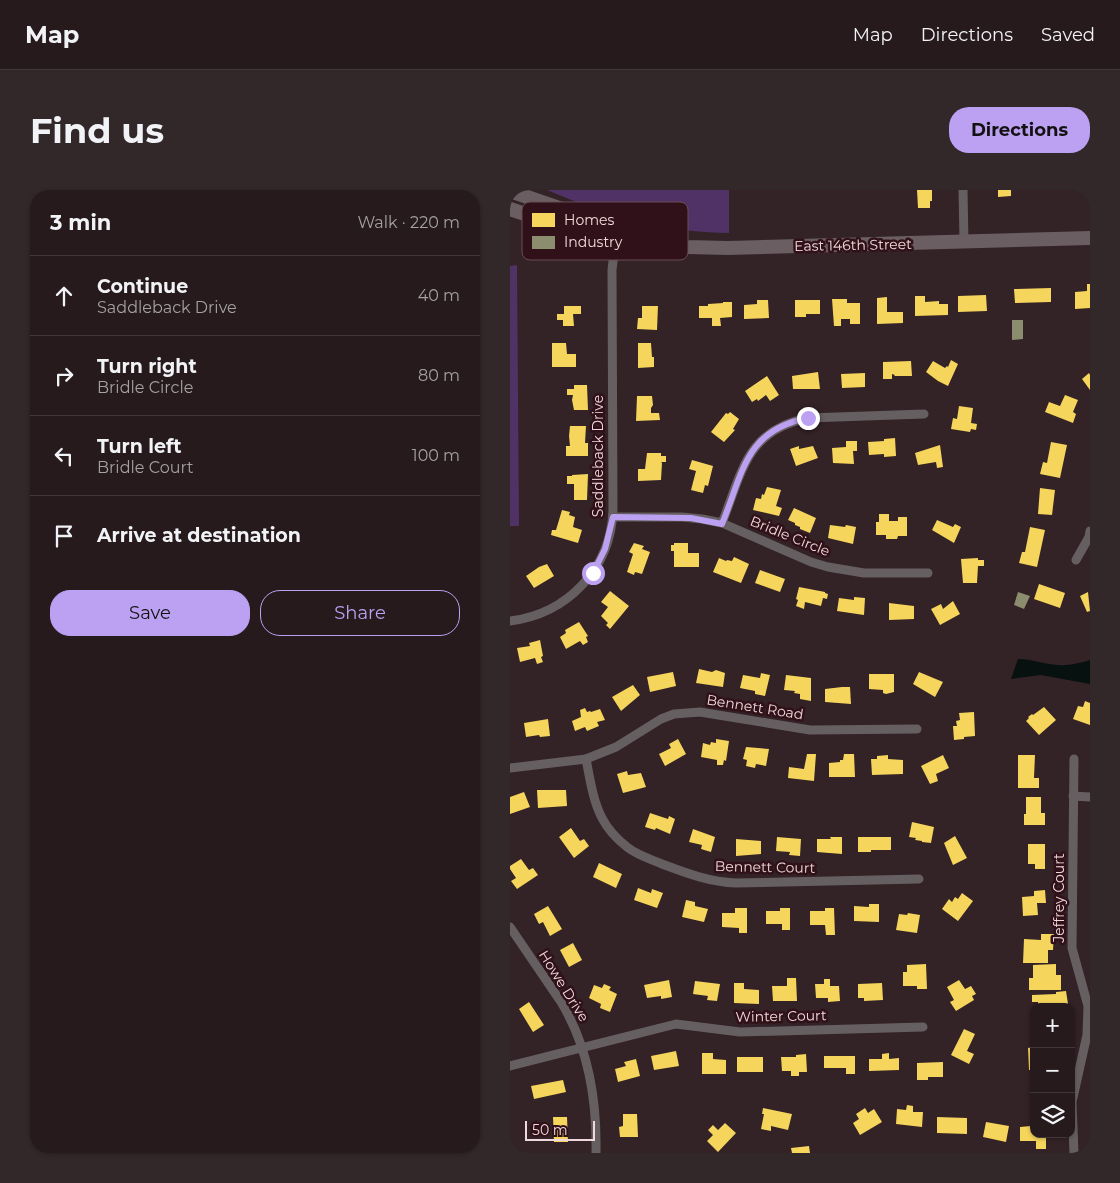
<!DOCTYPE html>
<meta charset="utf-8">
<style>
:root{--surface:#261a1c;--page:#322729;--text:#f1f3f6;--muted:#a4a1a3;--line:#42383b;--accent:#bca0f2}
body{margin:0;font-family:Montserrat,sans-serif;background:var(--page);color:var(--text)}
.controls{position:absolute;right:15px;bottom:15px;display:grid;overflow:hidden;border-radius:10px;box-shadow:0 1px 4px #0004}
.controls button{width:45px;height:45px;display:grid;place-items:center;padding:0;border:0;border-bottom:1px solid var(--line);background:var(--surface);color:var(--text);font:25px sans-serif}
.scale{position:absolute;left:15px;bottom:12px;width:70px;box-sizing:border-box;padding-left:5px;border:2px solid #f0d9dc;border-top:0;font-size:14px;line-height:18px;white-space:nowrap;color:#f0d9dc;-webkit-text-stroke:4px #301119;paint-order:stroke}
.stop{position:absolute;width:15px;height:15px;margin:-11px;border:4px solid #bca0f2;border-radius:50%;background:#fff}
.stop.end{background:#bca0f2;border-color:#fff;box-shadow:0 1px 5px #0008}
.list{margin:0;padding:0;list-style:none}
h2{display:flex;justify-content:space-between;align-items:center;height:65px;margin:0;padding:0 20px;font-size:21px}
h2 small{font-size:16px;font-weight:400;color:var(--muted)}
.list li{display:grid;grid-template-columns:32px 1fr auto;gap:15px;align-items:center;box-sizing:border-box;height:80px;padding:0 20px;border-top:1px solid var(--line)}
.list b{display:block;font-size:19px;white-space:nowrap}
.list p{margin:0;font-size:16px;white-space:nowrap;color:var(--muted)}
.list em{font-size:16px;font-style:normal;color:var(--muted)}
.actions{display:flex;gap:10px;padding:15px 20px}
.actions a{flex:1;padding:11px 0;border:1px solid var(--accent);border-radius:20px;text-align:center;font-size:18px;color:var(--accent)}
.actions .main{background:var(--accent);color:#111}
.icon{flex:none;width:28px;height:28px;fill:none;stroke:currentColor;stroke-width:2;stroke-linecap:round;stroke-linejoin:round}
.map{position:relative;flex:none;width:580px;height:963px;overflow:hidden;border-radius:20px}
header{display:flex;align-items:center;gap:30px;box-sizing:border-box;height:70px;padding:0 25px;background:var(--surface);border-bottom:1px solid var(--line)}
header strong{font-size:24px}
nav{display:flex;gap:28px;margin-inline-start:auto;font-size:18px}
.intro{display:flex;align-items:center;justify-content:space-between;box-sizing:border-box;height:120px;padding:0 30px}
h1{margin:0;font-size:35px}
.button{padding:12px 22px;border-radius:20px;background:var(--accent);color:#111;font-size:18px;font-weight:700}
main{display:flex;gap:30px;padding:0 30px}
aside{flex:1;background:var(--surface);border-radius:20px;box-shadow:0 1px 4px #0004}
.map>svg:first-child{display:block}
</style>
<header>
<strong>Map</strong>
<nav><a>Map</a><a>Directions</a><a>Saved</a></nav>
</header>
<div class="intro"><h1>Find us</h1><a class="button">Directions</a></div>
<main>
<aside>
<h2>3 min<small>Walk · 220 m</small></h2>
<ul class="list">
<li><svg class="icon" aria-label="ahead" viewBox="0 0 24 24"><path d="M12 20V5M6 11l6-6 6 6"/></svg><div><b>Continue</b><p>Saddleback Drive</p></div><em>40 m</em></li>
<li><svg class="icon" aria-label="right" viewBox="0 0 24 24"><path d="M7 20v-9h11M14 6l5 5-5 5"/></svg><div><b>Turn right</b><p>Bridle Circle</p></div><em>80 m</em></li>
<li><svg class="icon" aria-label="left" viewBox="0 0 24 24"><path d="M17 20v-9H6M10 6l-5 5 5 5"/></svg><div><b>Turn left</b><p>Bridle Court</p></div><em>100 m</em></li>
<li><svg class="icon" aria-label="arrive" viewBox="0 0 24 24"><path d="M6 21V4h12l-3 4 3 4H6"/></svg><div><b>Arrive at destination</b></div></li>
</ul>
<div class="actions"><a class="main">Save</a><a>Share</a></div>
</aside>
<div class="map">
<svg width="580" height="963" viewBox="0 0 580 963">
<rect width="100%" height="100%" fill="#332226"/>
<g fill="#503267">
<path d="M37 0H219V43C153 42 98 26 37 0Z"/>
<polygon points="7,75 9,336 0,336 0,76"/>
</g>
<path fill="#061110" d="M508 469C522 469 534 474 548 475 559 476 570 473 580 470V494L531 485 501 489Z"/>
<g fill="#f6d55c">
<polygon points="407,0 422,0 422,11 420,11 420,18 408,18"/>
<polygon points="488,0 501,0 501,6 488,7"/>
<polygon points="577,94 580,94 580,118 565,119 565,102 577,101"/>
<polygon points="541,98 541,112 505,113 504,99"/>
<polygon points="476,105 477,121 448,122 448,106"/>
<polygon points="405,106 415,106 415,112 429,111 429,114 438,114 438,125 405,126"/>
<polygon points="377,107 377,122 393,122 393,133 367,134 367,108"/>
<polygon points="322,109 337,109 337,113 350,113 350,134 340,134 340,129 331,129 331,136 324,136"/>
<polygon points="247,110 258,110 259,128 234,129 234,115 247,114"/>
<polygon points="285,110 310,110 310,124 296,124 296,127 285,127"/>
<polygon points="213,112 222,112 222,127 210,128 211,136 202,136 202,128 189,128 189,116 198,116 198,114 213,113"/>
<polygon points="54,116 71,116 71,124 63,124 64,136 53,136 53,130 47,130 47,124 54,124"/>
<polygon points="132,116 148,116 147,140 127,139 128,128 132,128"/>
<polygon points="42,153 56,153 57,164 66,164 66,177 42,177"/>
<polygon points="128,153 141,153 142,167 144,167 144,177 128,178"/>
<polygon points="441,170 448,174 438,196 428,191 416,182 423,171 435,178 437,176 438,177"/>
<polygon points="401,171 402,186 384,186 385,185 382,184 382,189 373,189 373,172"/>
<polygon points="308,182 310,199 283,199 282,186"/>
<polygon points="355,183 355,197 332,198 331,184"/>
<polygon points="579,183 580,185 580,200 572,189"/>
<polygon points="257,186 269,205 260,211 256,205 248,211 247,209 242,212 235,201"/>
<polygon points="64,195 77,195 78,220 64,220 62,210 63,205 57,205 57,199 64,199"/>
<polygon points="555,205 568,210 563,222 566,224 563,233 535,222 539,212 550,216"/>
<polygon points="127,206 142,206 143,215 141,218 141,223 149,223 150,230 126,231"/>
<polygon points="449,216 463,218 461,233 467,234 466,240 461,239 460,242 441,239 443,228 447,229"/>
<polygon points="220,222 229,229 223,239 225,240 214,252 201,242 216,223 218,224"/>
<polygon points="60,236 76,236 75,253 78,253 78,266 56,266 56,256 60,256 59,246"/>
<polygon points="385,248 386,266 374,267 374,264 359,265 358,252 374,251 374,249"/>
<polygon points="336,251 347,251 347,261 343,261 344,274 323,273 322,258 336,257"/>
<polygon points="541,252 557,255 550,288 530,284 533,272 537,273"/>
<polygon points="430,255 433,277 427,278 426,272 408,275 405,263"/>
<polygon points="289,256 289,259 303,256 308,268 286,276 280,259"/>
<polygon points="137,263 151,263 151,266 156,266 156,272 151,272 152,273 151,290 128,291 128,279 135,279"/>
<polygon points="182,270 203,276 198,296 195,295 193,303 181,300 186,281 179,279"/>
<polygon points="78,284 77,310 64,310 64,294 57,294 57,286 62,286 62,285"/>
<polygon points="257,297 271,300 266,316 272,318 269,326 243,320 246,308 251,309 252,304 254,305"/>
<polygon points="530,298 545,300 542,325 528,324"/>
<polygon points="284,318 306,328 300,343 290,339 290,337 285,335 285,333 278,330"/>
<polygon points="52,320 60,322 59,325 65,327 63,337 72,340 68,353 41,345 42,340 46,340"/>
<polygon points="369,324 379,324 379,331 388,331 388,327 397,327 397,346 388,346 387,349 376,349 376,345 366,345 366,332 369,332"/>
<polygon points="427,330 443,337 445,334 451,337 444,353 422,340"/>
<polygon points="320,335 335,337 336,335 346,337 343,354 318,348"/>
<polygon points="520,337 535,340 527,377 509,373 512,362 515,362"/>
<polygon points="124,353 134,356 132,359 140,362 132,384 125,382 124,385 117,382 123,364 119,362"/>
<polygon points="164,353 178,353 178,363 189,363 189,377 164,377 164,361 161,361 161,355 164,355"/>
<polygon points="224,367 239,374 231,393 203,382 209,368 216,371 217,370 222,371"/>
<polygon points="468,368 468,370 474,370 474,376 468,376 467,393 453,393 451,369"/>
<polygon points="37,374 44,386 24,398 16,386 29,377"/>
<polygon points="250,380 275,389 270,402 245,393"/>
<polygon points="529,394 555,403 550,418 524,409"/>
<polygon points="289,397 315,402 315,403 318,404 317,409 313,408 311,416 295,412 294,419 286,416 288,410 286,409"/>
<polygon points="100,401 119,416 100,439 96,435 98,433 91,426 98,417 91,412"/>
<polygon points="578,402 580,421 577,422 570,406"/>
<polygon points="344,407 355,408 354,425 327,421 329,408 344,410"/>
<polygon points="443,411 450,424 430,435 421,419 431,414 433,419"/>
<polygon points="379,413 404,416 404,429 379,430"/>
<polygon points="69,432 78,446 76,447 78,452 73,455 70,451 56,459 50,447 56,443 55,440"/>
<polygon points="30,450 33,466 31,467 33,472 27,474 25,468 10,472 7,458 20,456 19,453"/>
<polygon points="189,479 202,482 206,480 215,483 213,497 186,493"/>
<polygon points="163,482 166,496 140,502 137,487"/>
<polygon points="409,482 433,492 425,507 403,494"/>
<polygon points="251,483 260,485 255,506 245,504 245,501 230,498 233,485 250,488"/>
<polygon points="359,484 384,484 384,502 376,504 373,503 373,500 359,499"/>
<polygon points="276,485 301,488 301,511 290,509 290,504 284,503 285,501 274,500"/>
<polygon points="123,495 130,505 111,521 102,507"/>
<polygon points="332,497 340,497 341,514 315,512 315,499"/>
<polygon points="575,511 580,513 580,535 563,529 568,516 573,517"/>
<polygon points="534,517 546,530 529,545 516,531 519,528 518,527 522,524 523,525"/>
<polygon points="75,518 77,522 80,521 81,522 90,519 95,530 87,532 89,536 77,541 75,537 65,541 62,531 71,527 70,520"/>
<polygon points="464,522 465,546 454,547 454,549 444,550 443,536 447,536 446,531 450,530 449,523"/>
<polygon points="38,529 40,546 30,547 29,545 16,547 14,533"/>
<polygon points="168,549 176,564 155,576 149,564 161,558 159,554"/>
<polygon points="206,549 219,551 216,571 214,570 213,575 207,575 207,570 191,567 193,553 200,555 201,552 206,553"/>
<polygon points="236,557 259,559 256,576 246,574 245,578 236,576 237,570 233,569"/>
<polygon points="297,564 306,564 304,591 278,588 279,577 294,579"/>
<polygon points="334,564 344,564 345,587 319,587 319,573 330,572 330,570 333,570"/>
<polygon points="378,565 378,569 393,570 393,584 362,585 361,569 367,569 367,566"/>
<polygon points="433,565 439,578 426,584 428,591 420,594 411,576"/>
<polygon points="508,565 525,565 524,588 529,588 529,598 508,598"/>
<polygon points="117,581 118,585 131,583 136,597 113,603 107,584"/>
<polygon points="27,600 56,600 57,616 28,618"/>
<polygon points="14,602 20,617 0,624 0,607"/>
<polygon points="516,607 531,607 531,623 535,623 535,635 514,635 514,624 516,624"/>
<polygon points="140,623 158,629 159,626 165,629 160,644 146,638 145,640 135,637"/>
<polygon points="402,632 424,637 421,653 412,652 412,651 405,650 406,648 399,647"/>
<polygon points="61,638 70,651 74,649 79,656 64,668 49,647"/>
<polygon points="183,639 205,647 201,662 191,659 192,655 179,652"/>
<polygon points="445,646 457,668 443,675 434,653"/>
<polygon points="267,647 291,649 290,666 279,665 280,662 266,661"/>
<polygon points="320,647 332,647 332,664 307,662 307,649 321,649"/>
<polygon points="348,647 381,647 381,660 361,660 361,662 348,662"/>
<polygon points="226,649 251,651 251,664 226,666"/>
<polygon points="518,654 535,654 535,679 525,679 525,674 518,674"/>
<polygon points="11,669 19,680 23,678 28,685 7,699 1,691 6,688 0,679 0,676"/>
<polygon points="89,673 112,684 106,698 83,687"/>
<polygon points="128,698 141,703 142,699 153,703 147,718 124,710"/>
<polygon points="535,700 536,713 527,713 528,725 513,726 512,707 524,706 524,701"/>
<polygon points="452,703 463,711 448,731 432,719 439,709 442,712 445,707 448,709"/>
<polygon points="176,710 185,712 185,716 198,719 194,732 172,727"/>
<polygon points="359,714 369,714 369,732 344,731 344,716 359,717"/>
<polygon points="38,716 52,739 40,746 33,732 29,734 24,724"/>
<polygon points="225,718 237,718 237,743 229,743 229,738 212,737 212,723 225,723"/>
<polygon points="270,718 280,718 280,740 272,740 272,734 256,734 256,721 270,721"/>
<polygon points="315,718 324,718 325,745 316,745 315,735 300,735 300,721 315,721"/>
<polygon points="398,723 410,725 407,743 386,740 389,724 397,725"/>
<polygon points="531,744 544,744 543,760 538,760 538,773 513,773 514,749 531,750"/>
<polygon points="63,753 72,770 59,777 50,760"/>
<polygon points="416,774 417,799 407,799 407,796 393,796 393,782 397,782 397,775"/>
<polygon points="546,774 546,785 551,785 551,800 519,800 519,788 523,788 523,775"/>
<polygon points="277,788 286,788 287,811 263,811 262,796 277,796"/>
<polygon points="314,789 320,789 320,796 329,796 330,811 318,812 318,808 306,808 305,794 314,794"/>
<polygon points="159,790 162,807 151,809 151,806 137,808 134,795"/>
<polygon points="449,790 455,799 461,796 466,804 462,806 464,810 446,821 440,812 444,810 437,797"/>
<polygon points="185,791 210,794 207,811 197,810 198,806 183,804"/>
<polygon points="224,793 234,793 234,799 249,800 249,814 224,813"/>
<polygon points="372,793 373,810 354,811 354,808 348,808 348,794"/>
<polygon points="94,794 101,797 99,800 107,804 100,822 90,818 91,814 79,808 84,795 92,798"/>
<polygon points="556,801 558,814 552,814 552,817 528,817 528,812 522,812 522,805 546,804 546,802"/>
<polygon points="19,812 34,835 23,842 9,819"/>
<polygon points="454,839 465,844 457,861 464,864 459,874 441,865"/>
<polygon points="524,857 524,880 519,880 518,858"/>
<polygon points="166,861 169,876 144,880 141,866"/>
<polygon points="192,863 203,863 203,869 216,870 216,884 192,884"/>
<polygon points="379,863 379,869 389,868 389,880 359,881 359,869 372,869 372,864"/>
<polygon points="296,864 297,882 289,882 289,886 281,886 281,881 272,881 271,867 286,867 286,865"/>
<polygon points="314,866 345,866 345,884 336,884 336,878 314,878"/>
<rect x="227" y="867" width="26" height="15"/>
<polygon points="126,869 130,886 108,892 105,879 116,876 114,872"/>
<polygon points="433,872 433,887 418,887 418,890 407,890 407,873"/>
<polygon points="53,890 56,902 24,909 21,896"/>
<polygon points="397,915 403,916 403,922 413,922 412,937 386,934 387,919 396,920"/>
<polygon points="253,918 282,924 278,940 261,936 261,941 251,939 254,924 252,924"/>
<polygon points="355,918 358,923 364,919 372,932 350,945 343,933 349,929 346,924"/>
<polygon points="113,924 127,924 128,947 110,947 109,937 113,936"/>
<polygon points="43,927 57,927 58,952 44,952"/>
<polygon points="427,927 457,928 457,944 427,943"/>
<polygon points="521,931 524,931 524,944 536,944 536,959 526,959 526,951 510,951 510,937 521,936"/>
<polygon points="476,932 499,936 496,952 473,947"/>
<polygon points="215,933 226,943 208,962 197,951 203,945 198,940 203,935 208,940"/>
<polygon points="299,956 300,963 282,963 281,958"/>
</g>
<g fill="#8c8c6e">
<polygon points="502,130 513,130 513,149 502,150"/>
<polygon points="508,402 520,406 514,419 504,415"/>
</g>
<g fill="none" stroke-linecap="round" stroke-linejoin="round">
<g stroke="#665f61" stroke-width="9">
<polyline points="453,0 454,52"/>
<polyline points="103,327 172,327 192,329 212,333 301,372 318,377 354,383 418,383"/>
<path d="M212 333C232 283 236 240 298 228L414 224"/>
<polyline points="566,370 579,347 580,341"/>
<path d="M0 431C57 424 101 379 103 320L102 80 106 46"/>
<path d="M76 569C80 589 83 611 92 628 98 640 107 649 117 657 127 665 140 669 152 674 176 683 199 692 226 693L409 689"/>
<polyline points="564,569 562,758 578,816 577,845 562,912 564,963"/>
<polyline points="0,578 76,569 106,557 151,529 164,524 190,522 300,540 407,539"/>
<polyline points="563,606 580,607"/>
<path d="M0 737 51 812C79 858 87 910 86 963"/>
<polyline points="0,876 166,834 230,842 413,837"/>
</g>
<g stroke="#6a5e62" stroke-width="14">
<polyline points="0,1 96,34 106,46"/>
<polyline points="0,19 92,50 106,46 177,57 218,58 580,48"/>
</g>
</g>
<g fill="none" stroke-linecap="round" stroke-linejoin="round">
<path stroke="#bca0f2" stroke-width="6" d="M83 383 95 359 103 327 181 328 212 334C233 283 235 240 298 228"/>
</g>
<g text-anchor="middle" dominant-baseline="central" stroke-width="5" stroke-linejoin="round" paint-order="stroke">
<g font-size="14" fill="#f0d9dc" stroke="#301119">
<text transform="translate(343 55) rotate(-1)">East 146th Street</text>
<text transform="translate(88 266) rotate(-90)">Saddleback Drive</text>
<text transform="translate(280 346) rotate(22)">Bridle Circle</text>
<text transform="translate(245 517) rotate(9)">Bennett Road</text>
<text transform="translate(255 677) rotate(1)">Bennett Court</text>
<text transform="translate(549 708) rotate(-90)">Jeffrey Court</text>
<text transform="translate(54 796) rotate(58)">Howe Drive</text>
<text transform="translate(271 826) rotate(-1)">Winter Court</text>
</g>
</g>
<rect x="12" y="12" width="166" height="58" rx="8" fill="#301119" stroke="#6a4d54" stroke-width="1"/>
<rect x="22" y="23" width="23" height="14" fill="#f6d55c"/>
<rect x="22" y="46" width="23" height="13" fill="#8c8c6e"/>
<g font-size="14" fill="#f0d9dc">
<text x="54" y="35">Homes</text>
<text x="54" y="57">Industry</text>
</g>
</svg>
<div class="controls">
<button>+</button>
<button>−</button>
<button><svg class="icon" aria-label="layers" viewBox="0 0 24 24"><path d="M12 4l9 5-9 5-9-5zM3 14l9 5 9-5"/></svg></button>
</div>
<div class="scale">50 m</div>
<div class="stop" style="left:83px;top:383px"></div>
<div class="stop end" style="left:298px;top:228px"></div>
</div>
</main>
